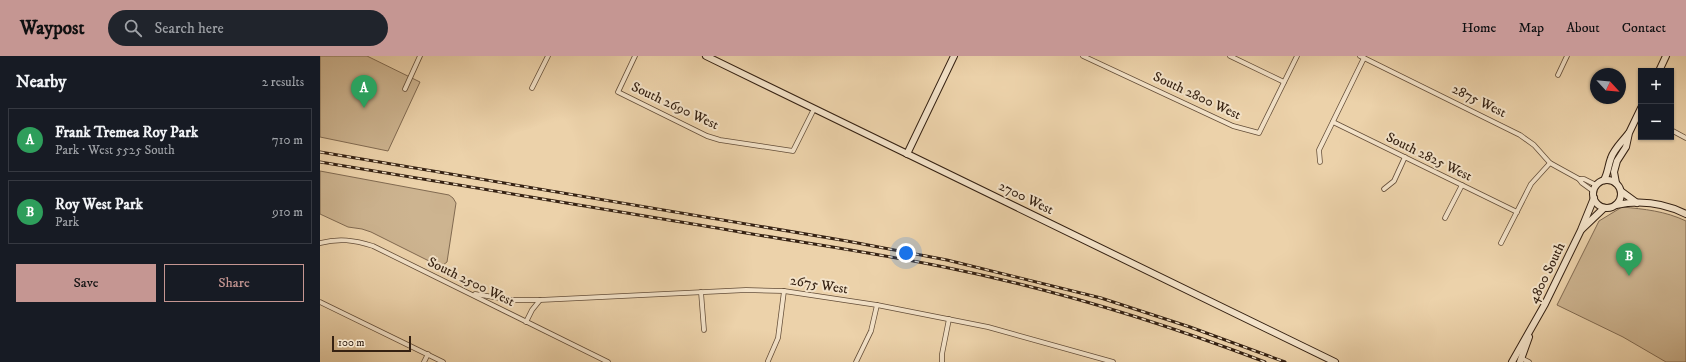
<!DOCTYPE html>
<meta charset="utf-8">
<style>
:root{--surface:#171b24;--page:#20242c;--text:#f1f3f6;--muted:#9ea1a6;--line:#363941;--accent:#c59692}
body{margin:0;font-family:"IM FELL DW Pica",serif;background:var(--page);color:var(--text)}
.controls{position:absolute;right:12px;top:12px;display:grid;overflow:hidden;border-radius:0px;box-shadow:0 1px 3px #0004}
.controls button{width:36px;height:36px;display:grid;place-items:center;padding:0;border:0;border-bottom:1px solid var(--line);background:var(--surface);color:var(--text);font:20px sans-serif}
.compass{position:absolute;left:1270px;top:12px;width:36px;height:36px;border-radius:50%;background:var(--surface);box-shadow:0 1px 3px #0004;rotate:116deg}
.scale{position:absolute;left:12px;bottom:10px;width:79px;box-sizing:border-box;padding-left:4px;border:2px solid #352112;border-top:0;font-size:11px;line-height:14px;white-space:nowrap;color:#352112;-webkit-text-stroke:3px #f3e2c8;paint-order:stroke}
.you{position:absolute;left:586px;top:197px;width:14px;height:14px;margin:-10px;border:3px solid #fff;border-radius:50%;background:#1a73e8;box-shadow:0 0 0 6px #1a73e833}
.badge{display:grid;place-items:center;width:26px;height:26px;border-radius:50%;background:var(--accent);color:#fff;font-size:13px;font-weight:700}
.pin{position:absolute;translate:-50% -33px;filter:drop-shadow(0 1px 2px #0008)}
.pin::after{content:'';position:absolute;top:21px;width:14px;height:12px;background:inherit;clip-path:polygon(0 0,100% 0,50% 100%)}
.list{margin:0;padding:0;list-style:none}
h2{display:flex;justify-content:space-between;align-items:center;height:52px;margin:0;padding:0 16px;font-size:17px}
h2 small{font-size:13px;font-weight:400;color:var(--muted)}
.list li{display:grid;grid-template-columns:26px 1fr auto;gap:12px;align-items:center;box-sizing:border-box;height:64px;margin:0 8px 8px;padding:0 8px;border:1px solid var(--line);border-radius:0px}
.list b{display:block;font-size:15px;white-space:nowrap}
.list p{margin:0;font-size:13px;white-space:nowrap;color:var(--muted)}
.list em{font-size:13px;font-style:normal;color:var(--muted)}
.actions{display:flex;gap:8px;padding:12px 16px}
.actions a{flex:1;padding:9px 0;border:1px solid var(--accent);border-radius:0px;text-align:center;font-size:14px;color:var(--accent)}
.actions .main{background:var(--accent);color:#111}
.icon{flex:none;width:22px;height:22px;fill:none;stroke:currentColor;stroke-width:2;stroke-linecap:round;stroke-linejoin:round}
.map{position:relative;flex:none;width:1366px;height:306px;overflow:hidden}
header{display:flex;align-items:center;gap:24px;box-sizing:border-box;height:56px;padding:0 20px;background:var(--accent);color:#111}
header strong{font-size:19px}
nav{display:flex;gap:22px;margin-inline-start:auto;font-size:14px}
.search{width:280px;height:36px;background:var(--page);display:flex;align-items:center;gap:10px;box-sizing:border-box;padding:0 14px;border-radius:22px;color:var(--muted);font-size:15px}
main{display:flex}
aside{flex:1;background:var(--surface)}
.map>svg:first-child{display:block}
</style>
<header>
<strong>Waypost</strong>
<div class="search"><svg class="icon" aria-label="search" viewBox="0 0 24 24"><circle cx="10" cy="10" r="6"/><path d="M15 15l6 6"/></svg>Search here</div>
<nav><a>Home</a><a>Map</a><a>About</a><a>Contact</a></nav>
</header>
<main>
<aside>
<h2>Nearby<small>2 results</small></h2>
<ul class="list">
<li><span class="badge" style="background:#2e9e5b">A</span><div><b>Frank Tremea Roy Park</b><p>Park · West 5525 South</p></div><em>710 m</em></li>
<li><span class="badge" style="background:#2e9e5b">B</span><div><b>Roy West Park</b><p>Park</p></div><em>910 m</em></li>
</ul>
<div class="actions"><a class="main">Save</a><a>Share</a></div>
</aside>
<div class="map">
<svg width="1366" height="306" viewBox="0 0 1366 306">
<rect width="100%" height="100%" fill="#ecd2aa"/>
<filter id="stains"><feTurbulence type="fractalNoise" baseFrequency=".005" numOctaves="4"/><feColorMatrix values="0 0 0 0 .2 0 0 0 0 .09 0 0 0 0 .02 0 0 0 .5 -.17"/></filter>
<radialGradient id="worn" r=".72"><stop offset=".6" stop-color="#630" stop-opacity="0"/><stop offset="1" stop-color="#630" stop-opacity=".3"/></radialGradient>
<g fill="#cdb490" stroke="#816a51">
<polygon points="0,0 47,0 100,26 68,95 0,81"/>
<polygon points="0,115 129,139 133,142 136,147 127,206 123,209 111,206 51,176 42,173 28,171 0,158"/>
<path d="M1302 151C1324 153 1345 155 1366 165V306H1346L1303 281 1237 249 1279 165Z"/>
</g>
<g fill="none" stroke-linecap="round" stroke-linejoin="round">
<defs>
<g id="street">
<polyline points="315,0 298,36 387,80 400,84 473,95 494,53"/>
<polyline points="763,0 913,70 939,77 977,0"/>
<polyline points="910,0 964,26"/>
<polyline points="1040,0 1200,79 1214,89 1230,107 1259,123 1264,123 1276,129"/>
<polyline points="1238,19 1247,0"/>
<polyline points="212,32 228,0"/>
<polyline points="85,33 100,0"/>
<polyline points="1013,66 1197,156"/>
<polyline points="1351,74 1366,82"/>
<polyline points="1000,106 999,94 1044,2"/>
<polyline points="1259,123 1262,127 1273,135"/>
<polyline points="1064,133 1074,125 1085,101"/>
<polyline points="1125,162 1142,129"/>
<path d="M0 187C19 182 34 184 53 190L288 306"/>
<polyline points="1181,187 1211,128 1230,107"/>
<polyline points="381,236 384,274"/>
<polyline points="155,238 191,244 220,244"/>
<polyline points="0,246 123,306"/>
<polyline points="206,266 212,254 220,244 426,234 464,235 557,249 668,271 793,306"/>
<polyline points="1201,302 1209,306"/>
<polyline points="448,305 458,282 464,235"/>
<polyline points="104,306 108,298"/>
<polyline points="536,306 551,275 557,249"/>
<polyline points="622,306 622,298 629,263"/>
</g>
<g id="secondary">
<polyline points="386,0 1015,306"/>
<polyline points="1339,15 1346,0"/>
<polyline points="587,98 634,0"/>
<circle cx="1287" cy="138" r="14"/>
<path d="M1284 124C1288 117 1288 110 1291 102 1294 93 1302 86 1308 78"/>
<polyline points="1296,127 1294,116 1297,105 1306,91 1309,77 1321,52"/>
<polyline points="1302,136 1317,147"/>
<path d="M1296 149C1319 144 1344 147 1366 158"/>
<polyline points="1262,173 1284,152"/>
<polyline points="1192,306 1225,248 1261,174 1274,142"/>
<polyline points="1200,306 1209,281"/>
</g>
</defs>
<use href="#street" stroke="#634d38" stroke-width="5.5"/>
<use href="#secondary" stroke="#352112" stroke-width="8"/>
<use href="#street" stroke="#f3e2c8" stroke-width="4"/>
<use href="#secondary" stroke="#f3e2c8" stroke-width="6"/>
<defs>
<g id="rail">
<polyline points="0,96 527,185 627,204 781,242 870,271 965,306"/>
<path d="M0 106C134 128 269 151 403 173 477 186 550 196 624 211 733 233 841 266 945 306"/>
</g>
</defs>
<use href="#rail" stroke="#352112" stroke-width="3"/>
<use href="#rail" stroke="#f3e2c8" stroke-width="1.5" stroke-dasharray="4.5" stroke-linecap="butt"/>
</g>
<g text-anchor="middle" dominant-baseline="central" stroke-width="4" stroke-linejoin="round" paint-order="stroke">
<g font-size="14" fill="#352112" stroke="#f3e2c8">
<text transform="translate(877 40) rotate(25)">South 2800 West</text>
<text transform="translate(1159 45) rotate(26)">2875 West</text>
<text transform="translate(355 50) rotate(25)">South 2690 West</text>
<text transform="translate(1109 101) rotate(26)">South 2825 West</text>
<text transform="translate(706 142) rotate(26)">2700 West</text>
<text transform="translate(1227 217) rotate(-64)">4800 South</text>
<text transform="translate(151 226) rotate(26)">South 2500 West</text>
<text transform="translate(499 229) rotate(9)">2675 West</text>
</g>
</g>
<rect width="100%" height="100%" filter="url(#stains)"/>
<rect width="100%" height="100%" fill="url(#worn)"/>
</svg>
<div class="controls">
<button>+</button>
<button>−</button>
</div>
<svg class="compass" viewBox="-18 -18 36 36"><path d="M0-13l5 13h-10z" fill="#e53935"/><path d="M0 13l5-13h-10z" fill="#9ea1a6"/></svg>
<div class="scale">100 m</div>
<div class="you"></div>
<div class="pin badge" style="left:44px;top:52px;background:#2e9e5b">A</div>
<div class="pin badge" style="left:1309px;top:220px;background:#2e9e5b">B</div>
</div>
</main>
